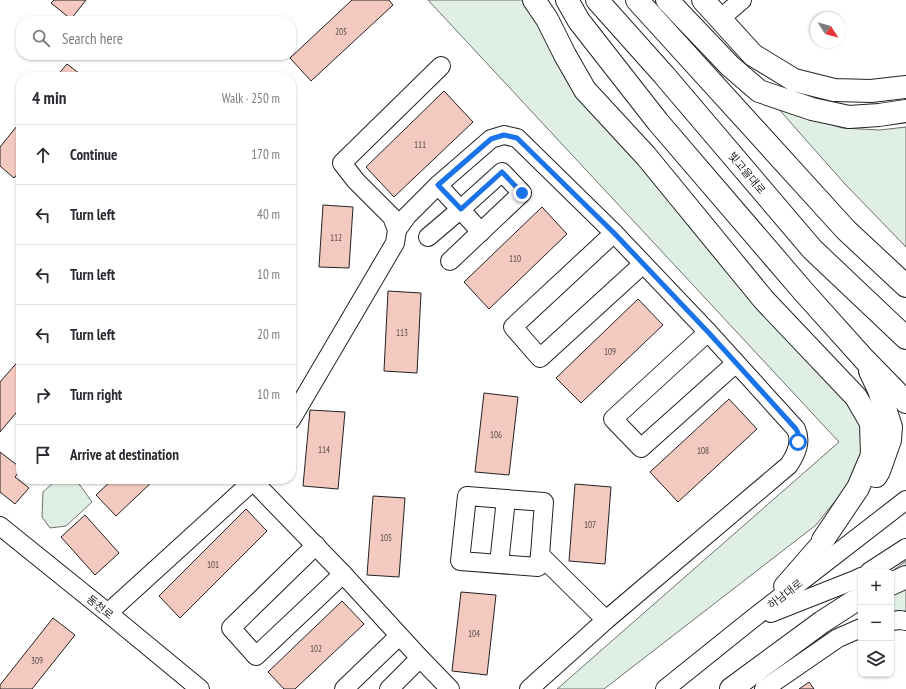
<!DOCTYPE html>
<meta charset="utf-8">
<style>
:root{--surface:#fff;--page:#f7f7f7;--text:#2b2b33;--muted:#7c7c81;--line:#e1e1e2}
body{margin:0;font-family:"PT Sans Narrow","Noto Sans KR",sans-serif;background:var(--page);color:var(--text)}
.controls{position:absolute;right:12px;bottom:12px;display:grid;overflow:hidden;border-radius:8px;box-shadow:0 1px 3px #0004}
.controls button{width:36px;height:36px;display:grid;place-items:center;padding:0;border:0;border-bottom:1px solid var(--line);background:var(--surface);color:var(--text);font:20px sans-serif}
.compass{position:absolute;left:810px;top:12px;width:36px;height:36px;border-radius:50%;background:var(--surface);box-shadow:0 1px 3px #0004;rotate:126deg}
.stop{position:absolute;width:12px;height:12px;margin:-9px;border:3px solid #1a73e8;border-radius:50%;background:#fff}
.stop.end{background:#1a73e8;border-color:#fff;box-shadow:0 1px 4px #0008}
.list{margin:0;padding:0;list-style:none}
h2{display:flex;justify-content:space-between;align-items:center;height:52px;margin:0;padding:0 16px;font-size:17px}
h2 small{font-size:13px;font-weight:400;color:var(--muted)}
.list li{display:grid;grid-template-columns:26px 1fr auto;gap:12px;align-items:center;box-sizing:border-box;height:60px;padding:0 16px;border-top:1px solid var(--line)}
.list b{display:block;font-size:15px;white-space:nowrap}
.list em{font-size:13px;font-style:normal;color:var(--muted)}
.icon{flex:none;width:22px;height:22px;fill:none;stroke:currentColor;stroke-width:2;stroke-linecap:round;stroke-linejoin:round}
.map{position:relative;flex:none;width:906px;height:689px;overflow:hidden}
.search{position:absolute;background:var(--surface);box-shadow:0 1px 3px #0004;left:16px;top:16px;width:280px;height:44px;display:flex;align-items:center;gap:10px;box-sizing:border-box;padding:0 14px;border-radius:16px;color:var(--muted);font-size:15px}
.panel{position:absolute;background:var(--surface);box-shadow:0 1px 3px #0004;left:16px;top:72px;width:280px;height:412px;border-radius:16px}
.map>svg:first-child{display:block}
</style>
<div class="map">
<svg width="906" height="689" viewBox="0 0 906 689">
<rect width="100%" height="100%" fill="#fff"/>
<g fill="#e0efe3" stroke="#6f6f6f">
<polygon points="428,0 526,0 655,182 851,403 862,427 863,449 851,481 816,525 604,689 557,689 839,442"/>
<polygon points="776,106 842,128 880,130 906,127 906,247 844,183"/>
<polygon points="57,479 72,479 77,481 92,502 66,526 50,528 42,517 43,492"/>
<polygon points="906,561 906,616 891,614 891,572"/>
</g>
<g fill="#f3c9c0" stroke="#222">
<polygon points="54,0 86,0 71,19 51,3"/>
<polygon points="352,0 389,0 393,5 311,81 290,58"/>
<polygon points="67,64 84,77 56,77"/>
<polygon points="444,91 473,122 394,197 366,167"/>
<polygon points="21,121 21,170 14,178 0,166 0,147"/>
<polygon points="323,205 353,207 349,268 319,267"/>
<polygon points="542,207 567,234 489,309 464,282"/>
<polygon points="388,291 421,293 417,373 384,371"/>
<polygon points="638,299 663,325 581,403 556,378"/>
<polygon points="21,358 21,407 0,432 0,382"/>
<polygon points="484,393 518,397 509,475 475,472"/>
<polygon points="729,399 757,429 678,502 650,472"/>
<polygon points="310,410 345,412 338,489 303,486"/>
<polygon points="0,452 21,468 21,470 15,477 29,488 15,504 0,492"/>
<polygon points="113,479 155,479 116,516 96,495"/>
<polygon points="575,484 611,487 605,564 569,561"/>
<polygon points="373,496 405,498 399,577 367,575"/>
<polygon points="246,509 267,531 180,618 159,596"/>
<polygon points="85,515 119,553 95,575 61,537"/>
<polygon points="461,592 496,595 487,675 452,671"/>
<polygon points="342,601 364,624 295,689 284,689 268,672"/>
<polygon points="53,618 75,635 32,689 0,689 0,685"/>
<polygon points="809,682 814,689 799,689"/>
</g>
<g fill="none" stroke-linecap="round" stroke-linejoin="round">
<defs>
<g id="minor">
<polyline points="720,19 742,0"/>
<polyline points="438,185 481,232"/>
<path d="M397 230 407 216 438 185 491 139 504 135 517 138 614 233 708 332 796 429C802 442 796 454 789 465L606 620 529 689"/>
<polyline points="614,233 513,327 540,358 643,264"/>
<polyline points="428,237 461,209 502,172 522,193 450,261"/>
<polyline points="708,332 613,419 641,448 736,363"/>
<polyline points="291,420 395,243 397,230 392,217 356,181 342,163 441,66"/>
<polyline points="251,479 343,574 420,658 450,689"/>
<polygon points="467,496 544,502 540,555 538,567 460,561"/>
<polyline points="0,526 108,613 200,689"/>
<polyline points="316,545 231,628 256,656 343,574"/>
<polyline points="540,555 606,620"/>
<polyline points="499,564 506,499"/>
<polyline points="869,572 906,548"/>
<polyline points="783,586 823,540"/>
<polyline points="108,613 253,481 255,479"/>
<polyline points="771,613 857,579 861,577"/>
<polyline points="891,621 900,620 906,621"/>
<polyline points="344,689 399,636"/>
<polyline points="389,689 420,658"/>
<polyline points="665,689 751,620 906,500"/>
<polyline points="764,689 838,638 861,628"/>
</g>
<g id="highway">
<polyline points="534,0 547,19 565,55 585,90 646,156 764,300 856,397 871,423 872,455 858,488 823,540"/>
<polyline points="567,0 579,21 658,122 803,291 864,359 906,402"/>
<polyline points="597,0 664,75 812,249 906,338"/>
<polyline points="637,0 846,230 906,286"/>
<polyline points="667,0 730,66 759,91 812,109 849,117 879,115 906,111"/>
<polyline points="703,0 753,55 794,80 834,90 871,91 906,87"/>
<polyline points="870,371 879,390 891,427 890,440 879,471 876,476"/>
<polyline points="891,584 906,577"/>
<polyline points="731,689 822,622 853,602 861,598"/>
</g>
</defs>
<use href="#minor" stroke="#222" stroke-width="20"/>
<use href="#highway" stroke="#222" stroke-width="24"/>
<use href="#minor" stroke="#fff" stroke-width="18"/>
<use href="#highway" stroke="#fff" stroke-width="22"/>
</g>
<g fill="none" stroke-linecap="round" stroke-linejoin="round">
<polyline stroke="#1a73e8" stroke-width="5" points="522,193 502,172 461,209 438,185 491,139 504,135 517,138 614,233 708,332 796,429 798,433 798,442"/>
</g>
<g text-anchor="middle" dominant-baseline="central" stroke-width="3" stroke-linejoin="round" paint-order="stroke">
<g font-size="9" fill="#564c4a">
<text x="341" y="31">205</text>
<text x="420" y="144">111</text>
<text x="336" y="237">112</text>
<text x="515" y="258">110</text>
<text x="402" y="332">113</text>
<text x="610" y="351">109</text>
<text x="496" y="434">106</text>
<text x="324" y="449">114</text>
<text x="703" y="450">108</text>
<text x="590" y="524">107</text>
<text x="386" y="537">105</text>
<text x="213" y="564">101</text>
<text x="474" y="633">104</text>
<text x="316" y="648">102</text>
<text x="37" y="660">309</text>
</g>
<g font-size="11" fill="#222" stroke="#fff">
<text transform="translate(747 173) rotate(50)">빛고을대로</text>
<text transform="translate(785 594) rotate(-38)">하남대로</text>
<text transform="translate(100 607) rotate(39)">동천로</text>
</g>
</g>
</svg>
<div class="controls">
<button>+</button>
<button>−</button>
<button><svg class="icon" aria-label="layers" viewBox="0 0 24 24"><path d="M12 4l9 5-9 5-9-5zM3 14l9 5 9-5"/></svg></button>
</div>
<svg class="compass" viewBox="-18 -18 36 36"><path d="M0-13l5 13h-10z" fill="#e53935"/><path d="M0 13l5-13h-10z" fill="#7c7c81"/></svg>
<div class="stop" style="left:798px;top:442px"></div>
<div class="stop end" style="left:522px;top:193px"></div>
<div class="search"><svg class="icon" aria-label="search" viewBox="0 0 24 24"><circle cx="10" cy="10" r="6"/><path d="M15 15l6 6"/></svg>Search here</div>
<section class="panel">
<h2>4 min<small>Walk · 250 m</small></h2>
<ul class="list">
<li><svg class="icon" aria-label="ahead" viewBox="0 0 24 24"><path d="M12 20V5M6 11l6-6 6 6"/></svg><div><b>Continue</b></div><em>170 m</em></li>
<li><svg class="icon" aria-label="left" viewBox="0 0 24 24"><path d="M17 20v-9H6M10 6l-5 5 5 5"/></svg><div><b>Turn left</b></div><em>40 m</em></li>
<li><svg class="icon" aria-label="left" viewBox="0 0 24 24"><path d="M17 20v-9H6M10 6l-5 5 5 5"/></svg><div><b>Turn left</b></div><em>10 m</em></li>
<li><svg class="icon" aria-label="left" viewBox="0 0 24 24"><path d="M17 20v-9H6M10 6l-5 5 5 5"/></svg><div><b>Turn left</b></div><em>20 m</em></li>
<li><svg class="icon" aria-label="right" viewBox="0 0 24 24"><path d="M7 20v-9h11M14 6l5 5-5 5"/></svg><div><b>Turn right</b></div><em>10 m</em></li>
<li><svg class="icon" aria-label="arrive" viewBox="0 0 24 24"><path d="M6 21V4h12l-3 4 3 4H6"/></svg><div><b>Arrive at destination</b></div></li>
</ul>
</section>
</div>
